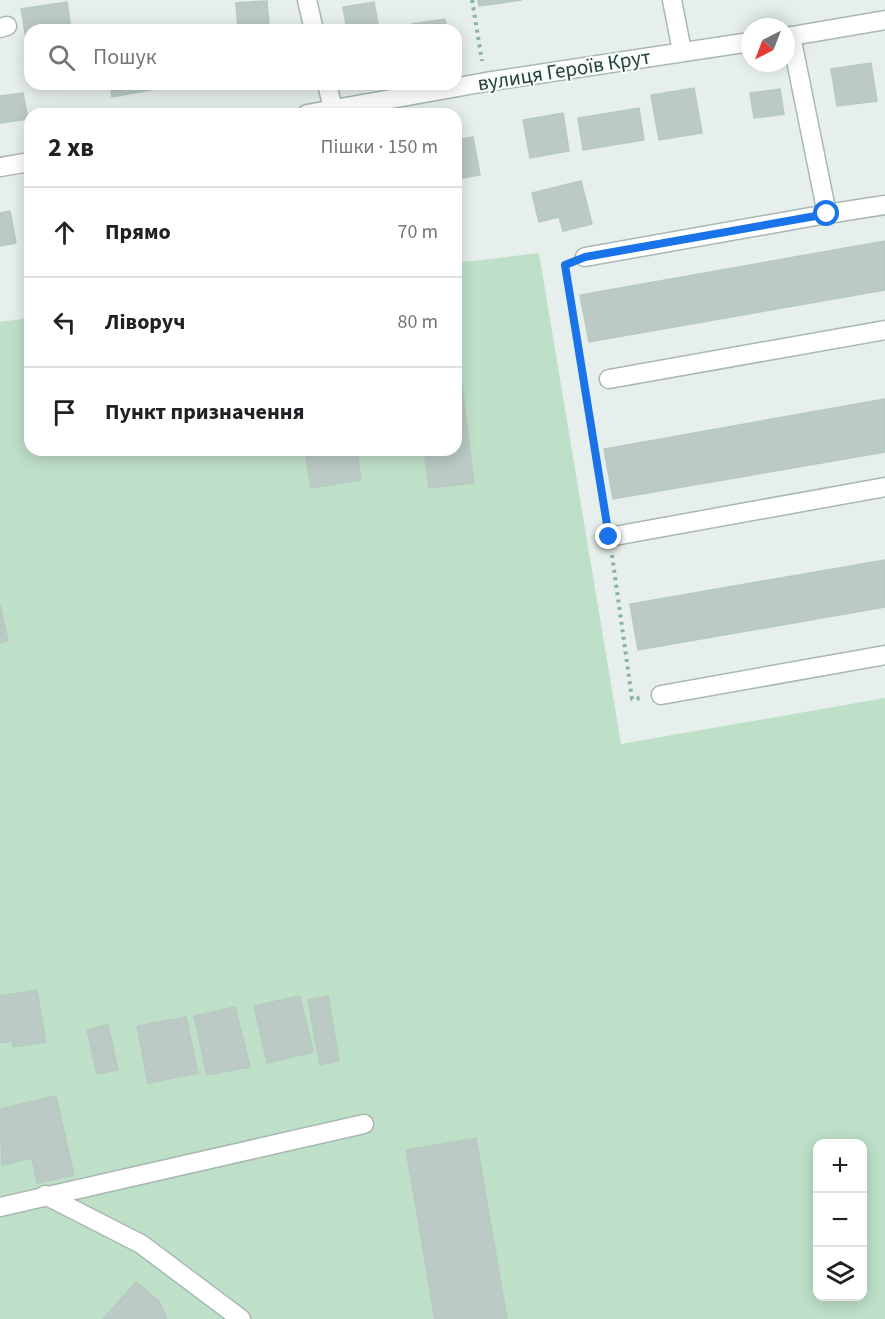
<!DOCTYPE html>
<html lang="uk">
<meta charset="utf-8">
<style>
:root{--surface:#fff;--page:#f2f2f2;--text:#202124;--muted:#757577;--line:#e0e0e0}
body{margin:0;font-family:"Source Sans 3",sans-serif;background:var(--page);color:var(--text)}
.controls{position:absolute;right:18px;bottom:18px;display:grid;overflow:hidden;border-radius:12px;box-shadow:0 3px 15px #0003}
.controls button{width:54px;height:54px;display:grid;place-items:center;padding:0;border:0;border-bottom:2px solid var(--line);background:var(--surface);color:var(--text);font:30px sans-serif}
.compass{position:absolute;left:741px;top:18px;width:54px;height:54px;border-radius:50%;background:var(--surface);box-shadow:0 3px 15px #0003;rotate:222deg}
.stop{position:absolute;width:18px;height:18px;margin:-14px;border:4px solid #1a73e8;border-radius:50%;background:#fff}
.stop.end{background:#1a73e8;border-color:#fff;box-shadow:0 2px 6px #0008}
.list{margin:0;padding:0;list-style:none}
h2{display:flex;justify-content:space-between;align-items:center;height:78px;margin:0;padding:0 24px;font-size:26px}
h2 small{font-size:20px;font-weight:400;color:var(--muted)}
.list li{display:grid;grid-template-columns:39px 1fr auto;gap:18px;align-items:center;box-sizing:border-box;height:90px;padding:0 24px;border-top:2px solid var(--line)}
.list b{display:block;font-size:22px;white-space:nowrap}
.list em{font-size:20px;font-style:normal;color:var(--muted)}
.icon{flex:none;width:33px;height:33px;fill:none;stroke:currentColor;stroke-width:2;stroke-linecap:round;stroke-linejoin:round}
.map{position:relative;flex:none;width:885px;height:1319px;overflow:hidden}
.search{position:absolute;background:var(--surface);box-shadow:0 3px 15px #0003;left:24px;top:24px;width:438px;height:66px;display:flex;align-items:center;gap:15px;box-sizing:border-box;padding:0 21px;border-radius:18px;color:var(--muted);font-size:22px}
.panel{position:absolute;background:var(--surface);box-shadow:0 3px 15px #0003;left:24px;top:108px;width:438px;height:348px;border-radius:18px}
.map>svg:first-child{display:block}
</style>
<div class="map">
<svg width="885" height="1319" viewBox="0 0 885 1319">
<rect width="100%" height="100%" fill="#e6efeb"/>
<path fill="#bfe0c8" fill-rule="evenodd" d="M539 253 621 744 885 698V1319H0V322L30 318V450H456V263ZM818 1144H862V1296H818Z"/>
<g fill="#bbcac4" stroke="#b8c9c2" stroke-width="1.5">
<polygon points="478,0 522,0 479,6"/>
<polygon points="267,1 269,28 238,30 236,3"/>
<polygon points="67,2 71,30 30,30 30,37 26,38 21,9"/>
<polygon points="374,2 379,30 347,30 343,7"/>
<polygon points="445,19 447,30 413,30 412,24"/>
<polygon points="871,63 877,101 837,106 831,69"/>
<polygon points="110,84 167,84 168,87 112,97"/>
<polygon points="694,88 702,133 659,140 651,95"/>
<polygon points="780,89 784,114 754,118 750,93"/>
<polygon points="23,93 28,119 0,123 0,96"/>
<polygon points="639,108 644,140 583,150 578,118"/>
<polygon points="563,113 569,151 530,158 523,120"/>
<polygon points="473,137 480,175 456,179 456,140"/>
<polygon points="581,181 592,224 563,231 559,217 539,222 532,193"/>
<polygon points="10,211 16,243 0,246 0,213"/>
<polygon points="885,241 885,290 589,342 580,295"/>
<polygon points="456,339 474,483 429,488 424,450 456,450"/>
<polygon points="885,399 885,452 613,499 604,449"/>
<polygon points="305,450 357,450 361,480 311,488"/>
<polygon points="885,560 885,607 638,650 630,604"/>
<polygon points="0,604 8,641 0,643"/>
<polygon points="37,990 46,1042 13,1047 12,1041 0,1043 0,996"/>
<polygon points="300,996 313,1052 267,1063 254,1006"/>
<polygon points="328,996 339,1061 320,1065 308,1000"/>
<polygon points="235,1007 250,1067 207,1075 194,1016"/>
<polygon points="186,1017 198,1073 148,1083 137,1026"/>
<polygon points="108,1025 118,1070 97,1074 87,1030"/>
<polygon points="56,1096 74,1175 37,1183 32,1158 2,1165 0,1109"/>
<polygon points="476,1138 507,1319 435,1319 406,1150"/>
<polygon points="136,1282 159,1301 167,1319 103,1319"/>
</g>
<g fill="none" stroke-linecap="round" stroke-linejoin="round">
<defs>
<g id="minor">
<polyline points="307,0 314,30"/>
<polyline points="672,0 682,51"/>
<polyline points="0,28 7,26"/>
<polyline points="791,36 827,214 885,205"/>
<polyline points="786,37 885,20"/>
<polyline points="327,84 333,109"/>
<polyline points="307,114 486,82 750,42"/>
<polyline points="0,167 30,162"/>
<polyline points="585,257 827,214"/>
<polyline points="609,379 885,330"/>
<polyline points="609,537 885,487"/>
<polyline points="661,695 885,655"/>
<polyline points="45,1195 141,1244 241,1319"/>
<polyline points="0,1207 364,1124"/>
</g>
</defs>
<use href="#minor" stroke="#a8b8b2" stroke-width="21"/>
<g stroke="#86b3a5" stroke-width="4" stroke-dasharray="3 4.5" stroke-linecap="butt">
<polyline points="472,0 482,61"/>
<polyline points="565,265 606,518"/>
<polyline points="612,555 632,699 642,698"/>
</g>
<use href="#minor" stroke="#fff" stroke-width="18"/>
</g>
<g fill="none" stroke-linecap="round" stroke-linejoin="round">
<polyline stroke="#1a73e8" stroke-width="8" points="609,537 565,265 585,257 827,214"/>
</g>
<g text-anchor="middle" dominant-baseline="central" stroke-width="4.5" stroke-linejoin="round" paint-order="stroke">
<g font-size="21" fill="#24423a" stroke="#f7fbf9">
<text transform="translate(564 70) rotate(-9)">вулиця Героїв Крут</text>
</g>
</g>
</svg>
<div class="controls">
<button>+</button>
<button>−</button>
<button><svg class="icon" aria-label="layers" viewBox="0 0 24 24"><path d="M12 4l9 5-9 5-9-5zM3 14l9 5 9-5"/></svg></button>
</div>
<svg class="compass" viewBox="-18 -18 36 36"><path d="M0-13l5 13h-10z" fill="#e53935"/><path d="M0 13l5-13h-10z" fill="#757577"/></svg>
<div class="stop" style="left:827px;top:214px"></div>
<div class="stop end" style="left:609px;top:537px"></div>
<div class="search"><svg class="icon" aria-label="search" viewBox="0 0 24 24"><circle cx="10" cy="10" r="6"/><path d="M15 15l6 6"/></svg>Пошук</div>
<section class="panel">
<h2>2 хв<small>Пішки · 150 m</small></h2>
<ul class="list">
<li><svg class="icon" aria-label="ahead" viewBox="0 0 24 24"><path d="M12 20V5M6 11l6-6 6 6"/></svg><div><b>Прямо</b></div><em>70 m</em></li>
<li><svg class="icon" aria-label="left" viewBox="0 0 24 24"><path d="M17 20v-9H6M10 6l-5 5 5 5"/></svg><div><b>Ліворуч</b></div><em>80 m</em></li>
<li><svg class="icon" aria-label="arrive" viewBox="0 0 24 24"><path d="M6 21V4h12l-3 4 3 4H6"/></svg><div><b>Пункт призначення</b></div></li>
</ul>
</section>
</div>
